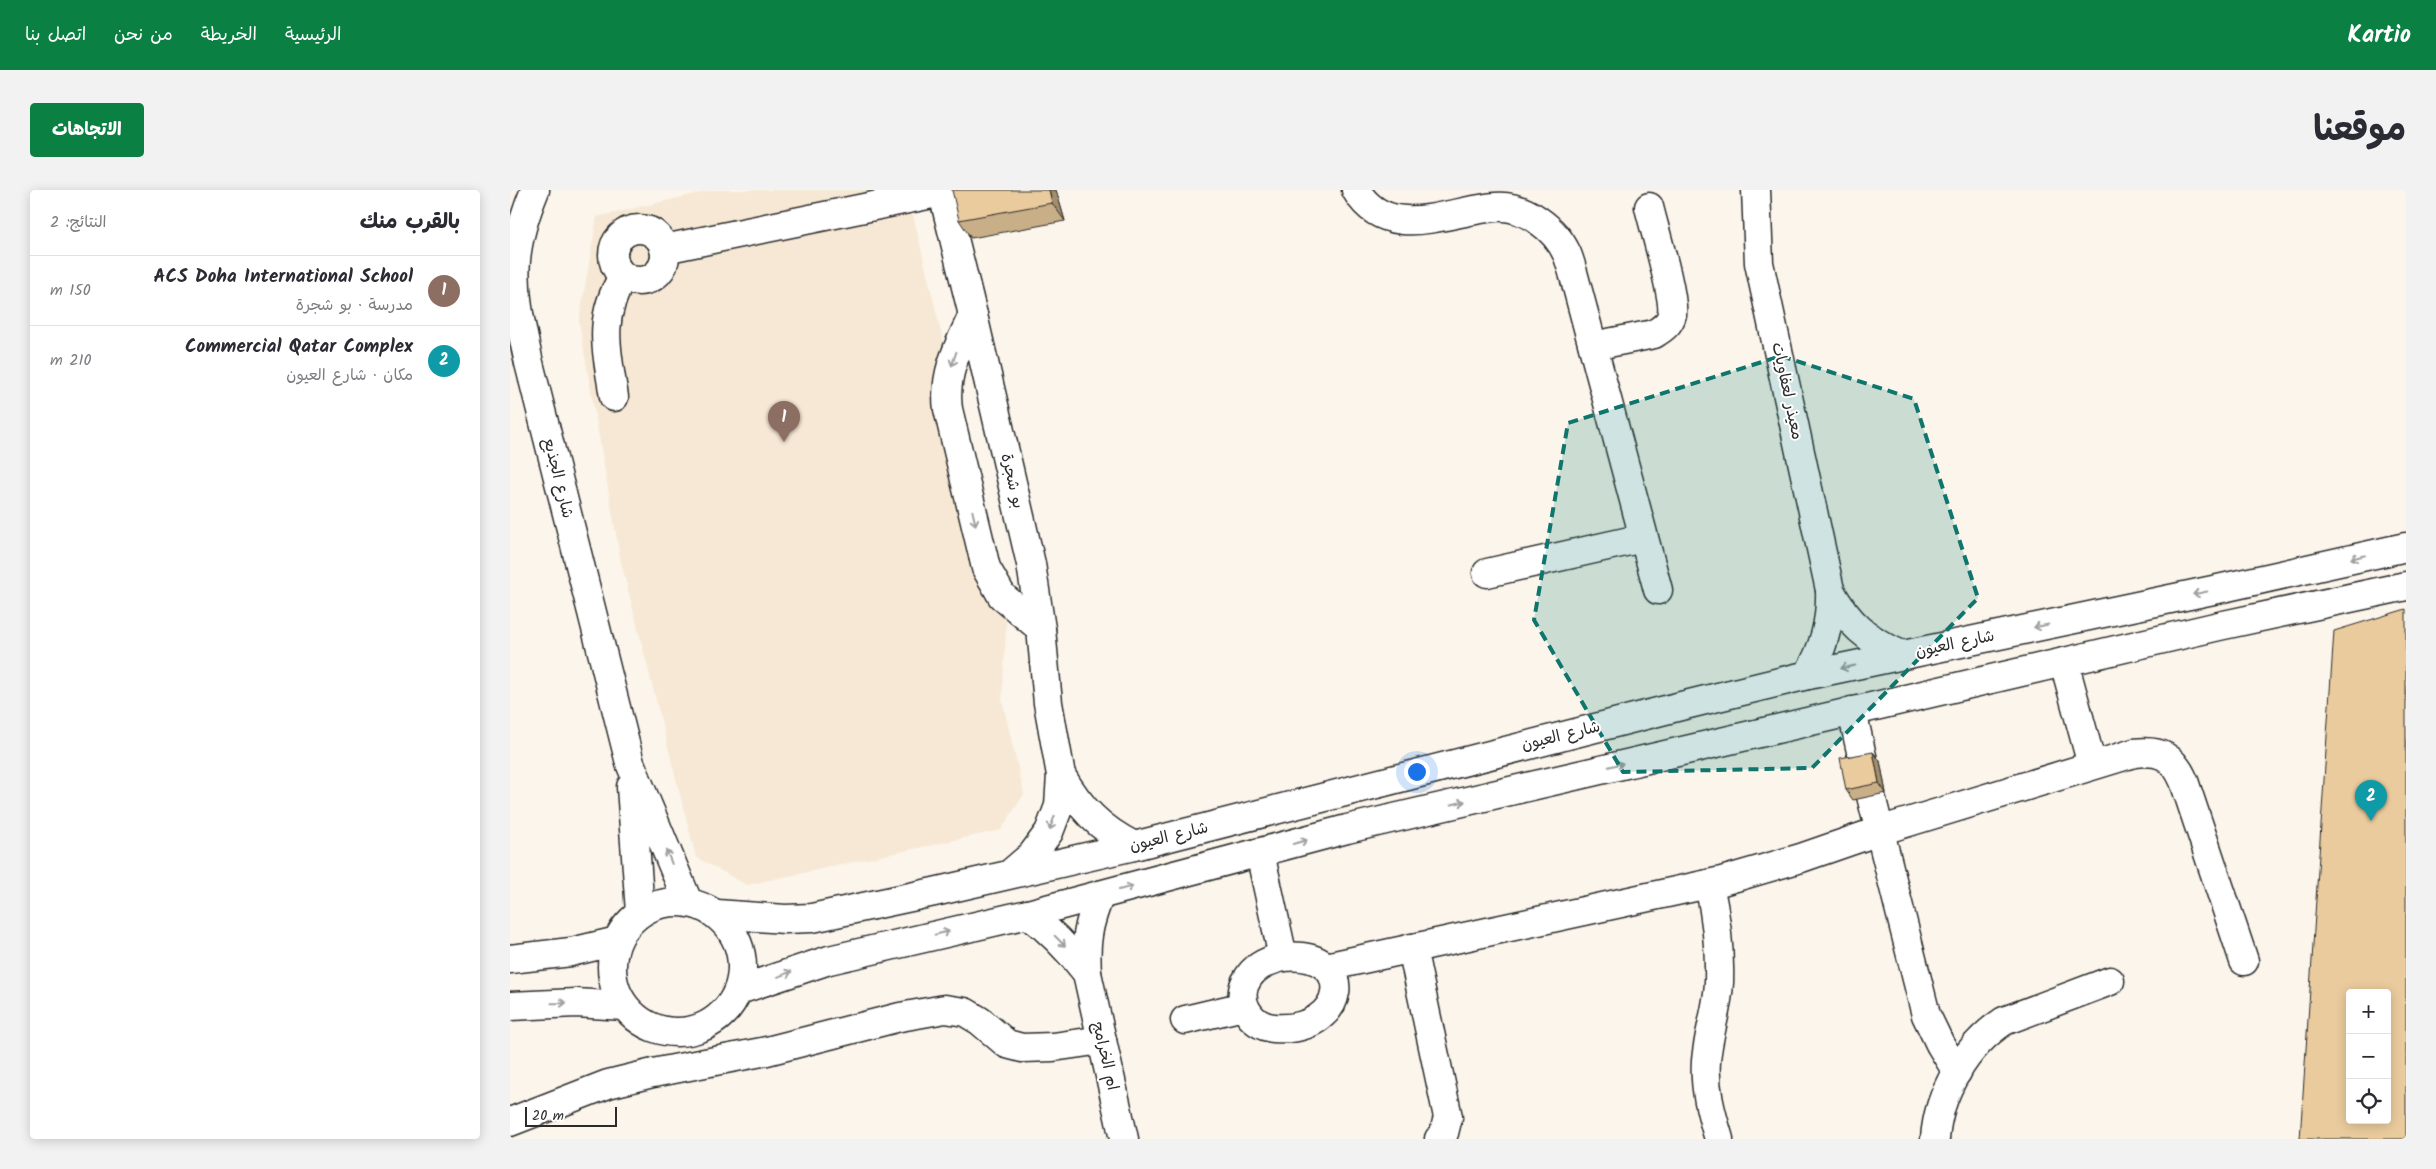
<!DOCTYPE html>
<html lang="ar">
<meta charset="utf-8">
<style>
:root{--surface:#fff;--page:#f2f2f3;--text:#2b2b33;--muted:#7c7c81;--line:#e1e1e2;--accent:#0b8043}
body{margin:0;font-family:Kalam,"Playpen Sans Arabic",sans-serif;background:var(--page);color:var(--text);direction:rtl}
.controls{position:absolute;right:15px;bottom:15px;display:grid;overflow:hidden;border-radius:5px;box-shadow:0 2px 12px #0003}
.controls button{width:45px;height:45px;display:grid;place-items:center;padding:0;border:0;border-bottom:1px solid var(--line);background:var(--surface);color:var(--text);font:25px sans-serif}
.scale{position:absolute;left:15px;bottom:12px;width:92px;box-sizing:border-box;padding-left:5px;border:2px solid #2b2b2b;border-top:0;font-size:14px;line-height:18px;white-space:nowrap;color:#2b2b2b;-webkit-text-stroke:4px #fff;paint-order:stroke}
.you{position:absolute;left:906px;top:581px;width:18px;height:18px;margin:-12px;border:4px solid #fff;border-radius:50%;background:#1a73e8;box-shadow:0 0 0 8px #1a73e833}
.badge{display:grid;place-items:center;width:32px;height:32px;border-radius:50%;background:var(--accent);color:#fff;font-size:16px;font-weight:700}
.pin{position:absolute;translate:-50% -41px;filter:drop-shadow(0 1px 2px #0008)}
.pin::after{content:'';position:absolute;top:26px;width:18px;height:15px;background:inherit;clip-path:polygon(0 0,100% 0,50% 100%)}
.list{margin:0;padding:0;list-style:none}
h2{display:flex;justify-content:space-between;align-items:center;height:65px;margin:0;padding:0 20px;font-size:21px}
h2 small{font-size:16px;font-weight:400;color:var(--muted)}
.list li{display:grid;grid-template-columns:32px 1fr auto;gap:15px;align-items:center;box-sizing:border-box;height:70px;padding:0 20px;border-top:1px solid var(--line)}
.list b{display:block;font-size:19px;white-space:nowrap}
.list p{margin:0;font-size:16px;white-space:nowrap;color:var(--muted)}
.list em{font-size:16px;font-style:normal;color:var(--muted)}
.icon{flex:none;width:28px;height:28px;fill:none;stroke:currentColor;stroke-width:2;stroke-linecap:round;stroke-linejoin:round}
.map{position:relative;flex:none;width:1896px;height:949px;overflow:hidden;direction:ltr;border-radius:5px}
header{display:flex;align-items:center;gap:30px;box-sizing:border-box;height:70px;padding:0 25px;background:var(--accent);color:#fff}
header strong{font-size:24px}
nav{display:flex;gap:28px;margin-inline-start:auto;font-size:18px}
.intro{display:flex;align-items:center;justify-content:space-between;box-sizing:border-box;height:120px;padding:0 30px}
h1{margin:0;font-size:35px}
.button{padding:12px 22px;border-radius:5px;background:var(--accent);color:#fff;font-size:18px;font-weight:700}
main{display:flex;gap:30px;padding:0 30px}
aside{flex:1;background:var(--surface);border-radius:5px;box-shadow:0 2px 12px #0003}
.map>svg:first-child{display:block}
</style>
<header>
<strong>Kartio</strong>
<nav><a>الرئيسية</a><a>الخريطة</a><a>من نحن</a><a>اتصل بنا</a></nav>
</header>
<div class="intro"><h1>موقعنا</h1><a class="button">الاتجاهات</a></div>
<main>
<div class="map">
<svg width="1896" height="949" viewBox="0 0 1896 949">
<rect width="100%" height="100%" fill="#fbf5eb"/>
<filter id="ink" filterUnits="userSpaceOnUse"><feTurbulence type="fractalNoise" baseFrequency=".02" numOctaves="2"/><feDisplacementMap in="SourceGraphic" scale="10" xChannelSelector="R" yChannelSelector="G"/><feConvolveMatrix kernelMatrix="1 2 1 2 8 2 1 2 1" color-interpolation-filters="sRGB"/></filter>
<g filter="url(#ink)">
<polygon fill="#f6e8d4" points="203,0 397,0 497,419 492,510 514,604 491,640 237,695 186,667 111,372 69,132 87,27"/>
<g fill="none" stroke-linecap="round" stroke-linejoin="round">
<defs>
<g id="minor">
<path d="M25 0C16 22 8 46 6 70 3 105 12 140 19 173L120 573 178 712"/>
<polyline points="432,0 463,125 521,374 531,439 538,513 551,585 549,616 539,642 522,665 501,683"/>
<path d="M846 0C877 53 937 21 985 17 1014 14 1046 39 1057 64 1060 71 1062 79 1064 86L1148 400"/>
<path d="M1246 0 1249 73 1320 400C1321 432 1314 458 1298 485"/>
<circle cx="129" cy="65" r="26"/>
<polyline points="154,59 432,2"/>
<path d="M463 125C449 155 433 184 438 219L476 378 492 406 531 439"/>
<path d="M1083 156 1144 144C1152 139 1160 134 1162 124 1165 107 1144 38 1139 17"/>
<path d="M104 207C97 161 87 129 113 87"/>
<polyline points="977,383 1133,348"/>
<path d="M1320 400C1337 432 1358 451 1392 465"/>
<polyline points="1554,472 1582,575"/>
<polyline points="1342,521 1354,575"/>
<path d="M551 585C571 619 589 638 624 656"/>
<polyline points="121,597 130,722"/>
<polyline points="1361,606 1416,825 1430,854 1447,882"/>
<polyline points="750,663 773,767"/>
<path d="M1199 694C1206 726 1210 758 1209 792 1208 819 1198 844 1196 871 1194 898 1201 923 1209 949"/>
<path d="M590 705C578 734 575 752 577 783L614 949"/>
<circle cx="167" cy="777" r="65"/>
<polyline points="207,724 275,729 302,728 424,702 624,656 1171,516 1298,485 1708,399 1896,357"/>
<path d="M518 724C541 741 559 760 577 783"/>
<polyline points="902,758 938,927 934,943 929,949"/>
<path d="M773 767C850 759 838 844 764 838 739 836 724 808 738 788 745 776 760 770 773 767Z"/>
<polyline points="0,769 61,762 107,751"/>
<path d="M816 777 1212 691 1291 668 1369 641 1624 563C1651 560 1663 566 1674 591L1734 771"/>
<polyline points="229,800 319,770 518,724 837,639 1709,436 1896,396"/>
<polyline points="0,816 66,813 114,816"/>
<polyline points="675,830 734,816"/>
<polyline points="0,932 98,894 143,883 257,861 390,827 435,819 455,822 470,831 497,854 512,858 543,857 592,850"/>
<path d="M1425 949C1428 903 1456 856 1494 831L1600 791"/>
</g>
</defs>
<use href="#minor" stroke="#2b2b2b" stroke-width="31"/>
<use href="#minor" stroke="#fff" stroke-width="28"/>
</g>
<g fill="#c9af87" stroke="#2b2b2b">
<polygon points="546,0 555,31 461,48 449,30"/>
<polygon points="1363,562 1370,571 1376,603 1343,610 1336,600"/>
</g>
<g fill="#a48e6e" stroke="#2b2b2b">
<polygon points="539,0 546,0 555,31 542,13"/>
<polygon points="1363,562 1370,571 1376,603 1369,593"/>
</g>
<g fill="#eacb9d" stroke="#2b2b2b" fill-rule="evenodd">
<polygon points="442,0 539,0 542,13 449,30"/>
<path d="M1896 419V949H1790L1824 441ZM1840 803H1877V930H1840Z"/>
<polygon points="1363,562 1369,593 1336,600 1330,568"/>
</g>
<defs><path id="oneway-shaft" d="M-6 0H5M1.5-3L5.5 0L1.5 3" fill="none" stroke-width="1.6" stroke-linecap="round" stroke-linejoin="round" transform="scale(1.25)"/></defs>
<g stroke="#a0a0a0">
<use href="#oneway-shaft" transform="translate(444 169) rotate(108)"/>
<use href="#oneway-shaft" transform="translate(464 328) rotate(77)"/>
<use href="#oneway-shaft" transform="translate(1848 367) rotate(167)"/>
<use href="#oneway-shaft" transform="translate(1690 403) rotate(168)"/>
<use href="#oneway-shaft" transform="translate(1531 436) rotate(168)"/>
<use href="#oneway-shaft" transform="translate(1338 477) rotate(168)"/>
<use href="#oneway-shaft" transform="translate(1106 575) rotate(-13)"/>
<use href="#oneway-shaft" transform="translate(948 613) rotate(-13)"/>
<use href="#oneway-shaft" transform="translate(542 633) rotate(111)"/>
<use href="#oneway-shaft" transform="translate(790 652) rotate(-15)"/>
<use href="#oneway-shaft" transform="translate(159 667) rotate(-112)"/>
<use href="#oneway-shaft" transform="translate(616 698) rotate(-15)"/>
<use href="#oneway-shaft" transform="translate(432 743) rotate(-13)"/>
<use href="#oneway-shaft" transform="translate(550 751) rotate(45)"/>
<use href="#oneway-shaft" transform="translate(275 784) rotate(-22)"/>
<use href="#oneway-shaft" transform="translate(49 813) rotate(-1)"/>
</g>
</g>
<path fill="#0f766e" fill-opacity="0.2" stroke="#0f766e" stroke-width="4" stroke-dasharray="10 6" stroke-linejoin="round" d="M1271 166 1404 209 1468 408 1302 578 1113 582 1024 430 1058 233Z"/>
<g text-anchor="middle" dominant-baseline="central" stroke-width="4" stroke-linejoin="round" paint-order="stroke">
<g font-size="16" fill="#2b2b2b" stroke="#fff">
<text transform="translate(1277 201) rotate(78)">معيذر لعفاويات</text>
<text transform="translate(48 288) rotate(76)">شارع الجذيع</text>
<text transform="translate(502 291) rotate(77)">بو شجرة</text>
<text transform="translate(1445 454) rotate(-12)">شارع العيون</text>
<text transform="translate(1051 546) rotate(-14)">شارع العيون</text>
<text transform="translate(659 647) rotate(-14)">شارع العيون</text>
<text transform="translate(595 866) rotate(77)">ام الخرامج</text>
</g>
</g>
</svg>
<div class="controls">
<button>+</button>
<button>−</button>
<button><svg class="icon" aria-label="locate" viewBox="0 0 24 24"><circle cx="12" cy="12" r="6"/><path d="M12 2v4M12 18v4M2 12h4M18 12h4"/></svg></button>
</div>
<div class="scale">20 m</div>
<div class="you"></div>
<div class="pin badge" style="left:274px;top:252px;background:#8d6e63">1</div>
<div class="pin badge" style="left:1861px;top:631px;background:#0f9aa8">2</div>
</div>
<aside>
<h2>بالقرب منك<small>النتائج: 2</small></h2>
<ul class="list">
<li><span class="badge" style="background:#8d6e63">1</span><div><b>ACS Doha International School</b><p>مدرسة · بو شجرة</p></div><em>150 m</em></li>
<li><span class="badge" style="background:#0f9aa8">2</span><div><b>Commercial Qatar Complex</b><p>مكان · شارع العيون</p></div><em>210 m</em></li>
</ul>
</aside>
</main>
